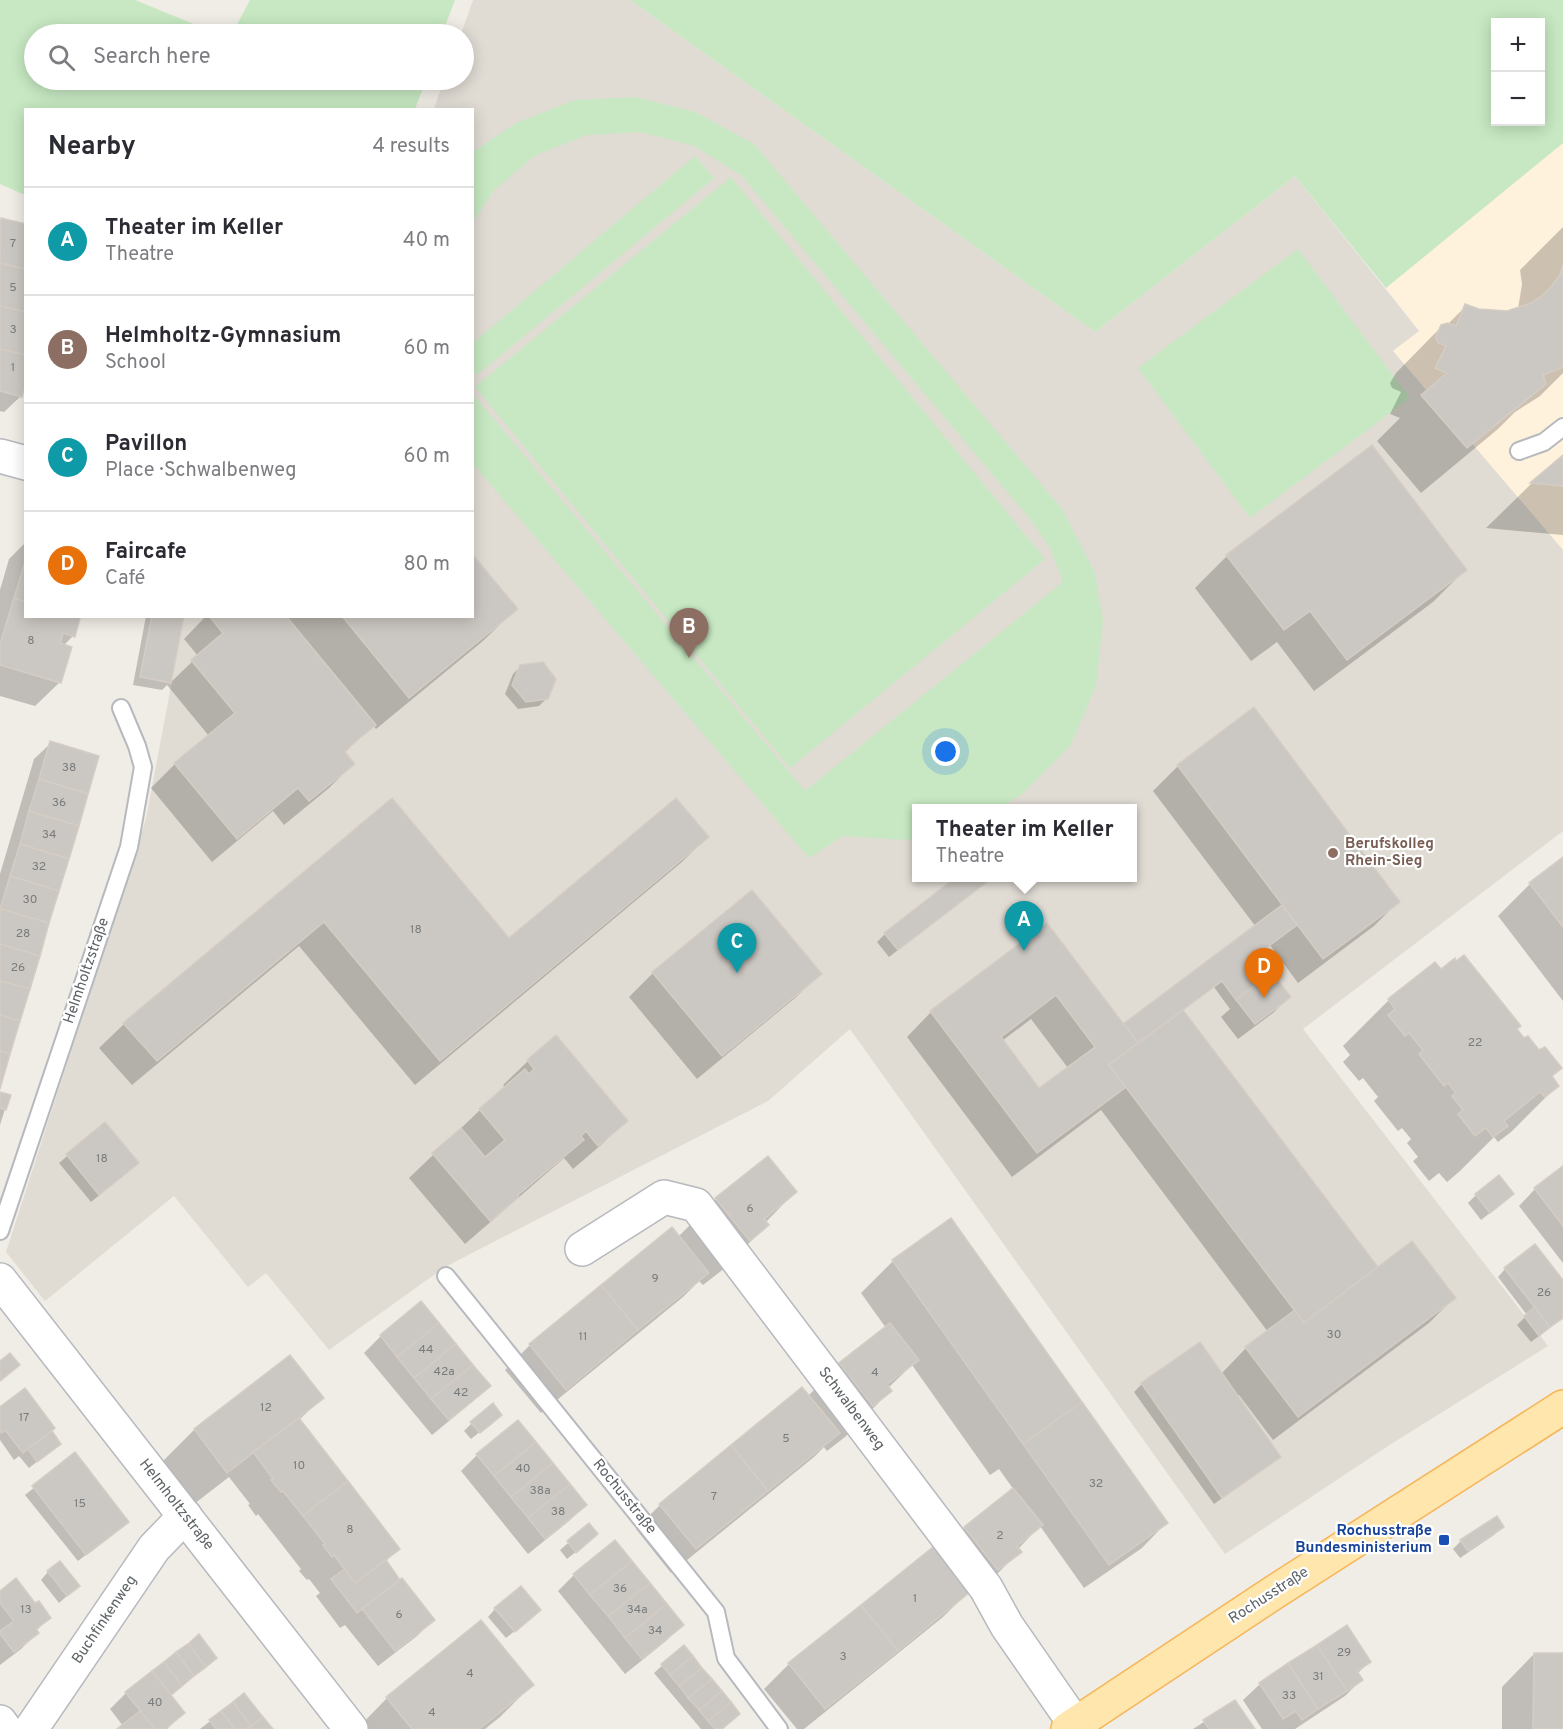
<!DOCTYPE html>
<meta charset="utf-8">
<style>
:root{--surface:#fff;--page:#f7f7f7;--text:#2b2b33;--muted:#7c7c81;--line:#e1e1e2;--accent:#ea580c}
body{margin:0;font-family:Overpass,sans-serif;background:var(--page);color:var(--text)}
.controls{position:absolute;right:18px;top:18px;display:grid;overflow:hidden;border-radius:0px;box-shadow:0 3px 15px #0003}
.controls button{width:54px;height:54px;display:grid;place-items:center;padding:0;border:0;border-bottom:2px solid var(--line);background:var(--surface);color:var(--text);font:30px sans-serif}
.you{position:absolute;left:946px;top:752px;width:21px;height:21px;margin:-15px;border:4px solid #fff;border-radius:50%;background:#1a73e8;box-shadow:0 0 0 9px #1a73e833}
.badge{display:grid;place-items:center;width:39px;height:39px;border-radius:50%;background:var(--accent);color:#fff;font-size:20px;font-weight:700}
.pin{position:absolute;translate:-50% -50px;filter:drop-shadow(0 2px 3px #0008)}
.pin::after{content:'';position:absolute;top:32px;width:21px;height:18px;background:inherit;clip-path:polygon(0 0,100% 0,50% 100%)}
.popup{position:absolute;left:912px;top:804px;width:225px;height:78px;box-sizing:border-box;display:grid;place-content:center;border-radius:0px;background:var(--surface);filter:drop-shadow(0 2px 4px #0005);font-size:20px;white-space:nowrap;color:var(--muted)}
.popup b{font-size:22px;color:var(--text)}
.popup::after{content:'';position:absolute;left:50%;top:100%;margin-left:-12px;border:12px solid transparent;border-top-color:var(--surface)}
.list{margin:0;padding:0;list-style:none}
h2{display:flex;justify-content:space-between;align-items:center;height:78px;margin:0;padding:0 24px;font-size:26px}
h2 small{font-size:20px;font-weight:400;color:var(--muted)}
.list li{display:grid;grid-template-columns:39px 1fr auto;gap:18px;align-items:center;box-sizing:border-box;height:108px;padding:0 24px;border-top:2px solid var(--line)}
.list b{display:block;font-size:22px;white-space:nowrap}
.list p{margin:0;font-size:20px;white-space:nowrap;color:var(--muted)}
.list em{font-size:20px;font-style:normal;color:var(--muted)}
.icon{flex:none;width:33px;height:33px;fill:none;stroke:currentColor;stroke-width:2;stroke-linecap:round;stroke-linejoin:round}
.map{position:relative;flex:none;width:1563px;height:1729px;overflow:hidden}
.search{position:absolute;background:var(--surface);box-shadow:0 3px 15px #0003;left:24px;top:24px;width:450px;height:66px;display:flex;align-items:center;gap:15px;box-sizing:border-box;padding:0 21px;border-radius:33px;color:var(--muted);font-size:22px}
.panel{position:absolute;background:var(--surface);box-shadow:0 3px 15px #0003;left:24px;top:108px;width:450px;height:510px;border-radius:0px}
.map>svg:first-child{display:block}
</style>
<div class="map">
<svg width="1563" height="1729" viewBox="0 0 1563 1729">
<rect width="100%" height="100%" fill="#f0ece6"/>
<polygon fill="#fff2dc" points="1563,143 1563,550 1392,350 1419,331 1386,288"/>
<path fill="#e0dcd4" fill-rule="evenodd" d="M473 0H630L1095 332 1295 176 1419 331 1393 351 1563 550V831L1303 1029 1548 1346 1388 1446 1225 1554 850 1029 768 1101 445 1267 329 1350 266 1273 248 1287 174 1196 45 1301 6 1252 146 819 184 617 472 616V110L434 109 444 80H464V34H461ZM916 808H1132V878H916Z"/>
<g fill="#c7e8c2" fill-rule="evenodd">
<polygon points="0,0 135,0 218,34 34,34 34,80 426,80 415,109 26,110 25,195 0,184"/>
<polygon points="250,0 455,0 442,34 232,34"/>
<path d="M630 0H1563V143L1386 288 1295 176 1095 332ZM1496 22H1540V122H1496Z"/>
<polygon points="635,97 695,112 754,144 1062,509 1095,573 1103,621 1096,686 1070,746 1021,795 998,808 916,808 916,838 906,840 843,836 809,858 473,464 473,394 805,791 1063,582 1050,548 1030,519 741,175 694,146 641,132 587,135 536,155 494,190 473,222 473,152 516,123 575,100"/>
<polygon points="695,156 714,178 477,375 473,370 473,343"/>
<polygon points="731,177 1045,559 790,768 475,387"/>
<polygon points="1298,249 1410,398 1250,518 1138,368"/>
</g>
<g fill="#0003" fill-rule="evenodd">
<polygon points="1,220 21,396 4,412 0,411 0,221"/>
<polygon points="1563,227 1563,373 1540,396 1515,412 1498,429 1421,493 1377,441 1400,418 1390,414 1401,392 1392,388 1390,383 1396,373 1442,326 1447,325 1466,306 1478,310 1507,313 1518,309 1522,284 1520,270"/>
<polygon points="1563,457 1563,535 1486,528 1531,484"/>
<polygon points="26,542 26,616 79,616 73,636 63,646 60,682 35,706 0,696 0,590 9,559"/>
<polygon points="1227,556 1465,570 1433,602 1314,691 1277,642 1251,661 1195,588"/>
<polygon points="516,609 483,641 376,729 373,725 344,753 353,764 329,788 284,825 273,811 212,862 151,788 175,764 209,736 167,685 162,690 133,685 146,616 183,616 170,683 198,656 184,639 206,616 472,616"/>
<polygon points="521,666 547,698 539,706 518,709 505,694 513,674"/>
<path d="M1253 709 1398 902 1374 926 1298 983 1270 945 1257 955 1289 997 1273 1013 1238 1039 1221 1017 1230 1009 1214 987 1182 1011 1378 1269 1454 1298 1429 1323 1273 1440 1239 1395 1237 1397 1279 1457 1271 1464 1214 1504 1134 1392 1142 1384 1221 1374 1246 1348 1268 1332 1101 1110 1012 1177 907 1037 931 1012 1047 925 1123 1026 1256 927 1153 791 1178 766ZM1031 1019 1068 1068 1038 1090 1002 1041Z"/>
<polygon points="51,743 0,1084 0,874 34,759"/>
<polygon points="392,800 509,940 707,837 682,862 415,1085 299,946 132,1085 99,1048 124,1024"/>
<polygon points="1563,859 1563,1001 1498,916 1530,884"/>
<polygon points="958,878 992,878 889,957 877,942 885,934"/>
<polygon points="1435,964 1515,1030 1557,1086 1511,1132 1498,1142 1494,1137 1460,1171 1447,1182 1439,1173 1429,1181 1413,1161 1418,1157 1407,1143 1411,1139 1402,1128 1398,1131 1374,1101 1378,1097 1363,1078 1359,1081 1343,1062 1350,1055 1343,1046 1389,1000"/>
<polygon points="653,973 820,974 795,998 697,1079 629,997"/>
<polygon points="555,1037 626,1121 601,1145 573,1169 564,1158 465,1244 409,1178 480,1110 506,1088 503,1085 528,1061"/>
<polygon points="0,1094 9,1096 0,1125"/>
<polygon points="105,1124 129,1171 91,1202 59,1163"/>
<polygon points="1563,1168 1563,1263 1519,1206 1535,1189"/>
<polygon points="795,1192 765,1223 767,1225 721,1271 703,1285 699,1281 683,1297 541,1413 505,1370 530,1345 672,1230 678,1237 716,1199"/>
<polygon points="1476,1195 1504,1202 1481,1220 1468,1203"/>
<polygon points="893,1261 1166,1523 1142,1548 1084,1588 1040,1526 1018,1549 1020,1551 995,1576 940,1553 965,1528 1014,1490 999,1469 990,1475 912,1365 888,1388 890,1391 845,1437 827,1451 824,1447 814,1457 671,1573 636,1529 660,1505 808,1396 840,1364 886,1328 861,1293"/>
<polygon points="1505,1269 1563,1282 1563,1318 1531,1342 1517,1325 1527,1315 1498,1277"/>
<polygon points="421,1303 489,1386 472,1402 432,1435 364,1353 381,1336"/>
<path d="M290 1357 322 1398 299 1420 398 1549 385 1562 400 1582 433 1620 417 1636 378 1666 345 1625 340 1628 316 1596 320 1593 309 1579 307 1580 299 1571 301 1569 258 1514 256 1516 248 1505 250 1504 229 1477 194 1504 162 1462 194 1430ZM288 1423V1427L256 1449Z"/>
<polygon points="0,1409 50,1431 59,1444 29,1468 19,1456 14,1460 0,1440"/>
<polygon points="492,1422 471,1439 464,1431 472,1423"/>
<polygon points="75,1455 119,1529 78,1561 25,1495"/>
<polygon points="477,1455 585,1505 569,1521 528,1554 461,1471"/>
<polygon points="589,1525 588,1542 567,1559 560,1550"/>
<polygon points="1502,1527 1494,1535 1460,1558 1453,1549 1461,1541"/>
<polygon points="933,1549 968,1592 943,1617 804,1729 797,1729 764,1689 789,1664"/>
<polygon points="48,1572 78,1586 59,1603 41,1580"/>
<polygon points="574,1575 682,1625 666,1641 625,1674 558,1591"/>
<polygon points="0,1593 35,1605 49,1617 36,1631 37,1633 21,1649 0,1665"/>
<polygon points="495,1609 532,1617 506,1638 488,1617"/>
<polygon points="1347,1627 1369,1662 1357,1674 1361,1680 1345,1696 1295,1729 1262,1729 1243,1700 1260,1684"/>
<polygon points="199,1637 215,1658 170,1696 183,1713 167,1729 119,1729 123,1726 110,1709 126,1693"/>
<polygon points="683,1647 721,1729 701,1729 654,1673"/>
<polygon points="1534,1654 1563,1654 1563,1729 1502,1729 1502,1687"/>
<polygon points="532,1685 500,1717 485,1729 357,1729 387,1698"/>
<polygon points="244,1695 271,1729 200,1729"/>
<polygon points="1235,1702 1253,1729 1193,1729"/>
</g>
<g fill="#cbc7c2" stroke="#d5cdc4" stroke-width="1.5" fill-rule="evenodd">
<polygon points="1,218 26,224 26,269 0,263"/>
<polygon points="0,263 26,269 26,312 0,306"/>
<polygon points="1563,265 1563,367 1543,375 1546,384 1467,448 1421,395 1447,373 1435,368 1446,346 1437,342 1436,336 1441,325 1448,323 1456,326 1465,304 1479,309 1507,311 1531,303 1543,295 1552,286 1560,275"/>
<polygon points="0,306 26,312 26,355 0,349"/>
<polygon points="0,349 26,355 26,382 22,397 0,391"/>
<polygon points="1372,445 1467,570 1347,660 1310,611 1284,630 1226,555"/>
<polygon points="1563,455 1563,486 1530,483"/>
<polygon points="472,554 518,609 409,698 342,616 472,616"/>
<polygon points="26,559 26,602 14,598"/>
<polygon points="14,598 26,602 26,616 74,616 80,618 75,637 63,633 60,643 72,647 61,683 0,665 0,644"/>
<polygon points="152,616 184,616 171,683 140,677"/>
<polygon points="209,616 286,616 376,725 344,751 355,764 309,801 298,788 237,839 174,763 235,713 191,660 223,633"/>
<polygon points="543,662 556,679 548,699 526,702 512,685 520,665"/>
<polygon points="1254,707 1400,902 1323,959 1177,765"/>
<polygon points="50,741 99,756 88,794 39,779"/>
<polygon points="39,779 88,794 79,826 29,811"/>
<polygon points="392,798 509,938 676,798 709,837 440,1061 324,922 157,1061 123,1023"/>
<polygon points="29,811 79,826 69,859 20,844"/>
<polygon points="20,844 69,859 59,891 10,876"/>
<polygon points="1563,857 1563,927 1529,883"/>
<polygon points="10,876 59,891 49,923 0,909"/>
<polygon points="955,878 992,878 898,950 884,933"/>
<polygon points="752,890 822,974 722,1056 652,972"/>
<polygon points="1282,905 1297,925 1258,954 1272,973 1236,1000 1222,981 1138,1043 1123,1024"/>
<polygon points="0,909 49,923 40,956 0,944"/>
<path d="M1047 923 1138 1043 1109 1065 1126 1087 1037 1153 930 1011ZM1056 995 1095 1047 1039 1088 1001 1037Z"/>
<polygon points="0,944 40,956 30,989 0,981"/>
<polygon points="1464,955 1521,1026 1517,1029 1524,1038 1528,1036 1539,1050 1545,1047 1562,1068 1552,1076 1559,1086 1545,1097 1540,1092 1504,1121 1508,1126 1493,1137 1486,1128 1475,1136 1458,1114 1463,1110 1452,1096 1456,1093 1448,1083 1444,1086 1419,1054 1423,1050 1409,1033 1405,1036 1388,1015 1395,1009 1388,999 1435,962 1441,969 1455,958 1456,961"/>
<polygon points="1272,973 1291,997 1255,1024 1236,1000"/>
<polygon points="0,981 30,989 20,1021 0,1015"/>
<polygon points="1183,1010 1378,1267 1304,1323 1109,1065"/>
<polygon points="0,1015 20,1021 10,1054 0,1051"/>
<polygon points="556,1035 628,1121 598,1146 586,1131 581,1136 584,1140 518,1195 519,1197 490,1221 432,1153 461,1128 485,1157 505,1140 479,1109 525,1069 529,1074 534,1069 527,1060"/>
<polygon points="0,1051 10,1054 0,1089"/>
<polygon points="0,1092 11,1095 6,1110 0,1108"/>
<polygon points="105,1122 139,1163 99,1195 66,1154"/>
<polygon points="768,1156 797,1192 764,1219 769,1225 750,1241 715,1198"/>
<polygon points="1563,1166 1563,1226 1534,1188"/>
<polygon points="1499,1175 1514,1194 1490,1213 1475,1194"/>
<polygon points="951,1218 1082,1402 1023,1444 892,1260"/>
<polygon points="672,1227 709,1273 638,1330 601,1285"/>
<polygon points="1412,1241 1456,1298 1298,1417 1245,1347 1295,1310 1304,1323"/>
<polygon points="1535,1244 1563,1280 1563,1318 1550,1327 1504,1268"/>
<polygon points="601,1285 638,1330 566,1390 529,1344"/>
<polygon points="421,1301 439,1323 397,1357 380,1335"/>
<polygon points="1535,1307 1550,1327 1539,1336 1524,1316"/>
<polygon points="439,1323 456,1344 414,1378 397,1357"/>
<polygon points="890,1323 919,1360 887,1384 892,1391 873,1406 839,1363"/>
<polygon points="1200,1342 1281,1457 1222,1498 1141,1383"/>
<polygon points="456,1344 473,1365 431,1399 414,1378"/>
<polygon points="10,1353 20,1365 0,1381 0,1361"/>
<polygon points="290,1355 324,1398 227,1473 194,1429"/>
<polygon points="473,1365 491,1386 449,1420 431,1399"/>
<polygon points="802,1387 840,1433 768,1491 731,1445"/>
<polygon points="25,1388 55,1428 23,1453 5,1430 2,1433 0,1431 0,1407"/>
<polygon points="1082,1402 1168,1523 1109,1565 1023,1444"/>
<polygon points="493,1403 502,1415 480,1433 470,1422"/>
<polygon points="299,1418 348,1481 303,1516 283,1491 281,1492 271,1480 273,1479 253,1452"/>
<polygon points="518,1420 536,1442 494,1476 476,1454"/>
<polygon points="52,1431 61,1444 37,1462 28,1449"/>
<polygon points="536,1442 553,1463 511,1497 494,1476"/>
<polygon points="731,1445 768,1491 696,1549 659,1504"/>
<polygon points="75,1452 129,1522 86,1555 32,1486"/>
<polygon points="553,1463 570,1484 528,1518 511,1497"/>
<polygon points="348,1481 400,1549 355,1583 334,1555 332,1557 323,1545 325,1544 303,1516"/>
<polygon points="570,1484 587,1505 545,1539 528,1518"/>
<polygon points="1013,1488 1043,1525 1017,1546 1022,1552 998,1570 964,1527"/>
<polygon points="1497,1516 1504,1527 1468,1551 1460,1540"/>
<polygon points="589,1523 598,1534 576,1553 567,1541"/>
<polygon points="615,1540 632,1561 590,1595 573,1574"/>
<polygon points="933,1547 970,1592 898,1651 861,1605"/>
<polygon points="386,1560 400,1580 357,1613 331,1579 345,1569 355,1583"/>
<polygon points="60,1561 80,1586 67,1596 47,1571"/>
<polygon points="632,1561 650,1583 608,1616 590,1595"/>
<polygon points="16,1578 35,1603 39,1601 51,1618 36,1629 39,1633 14,1652 0,1634 0,1631 14,1621 0,1603 0,1591"/>
<polygon points="402,1578 435,1620 395,1651 362,1609"/>
<polygon points="650,1583 667,1604 625,1638 608,1616"/>
<polygon points="521,1586 541,1610 515,1632 494,1608"/>
<polygon points="667,1604 684,1625 642,1659 625,1638"/>
<polygon points="861,1605 898,1651 825,1709 788,1663"/>
<polygon points="481,1620 534,1685 479,1729 412,1729 386,1697"/>
<polygon points="1347,1625 1371,1662 1357,1671 1363,1680 1347,1691 1317,1645"/>
<polygon points="199,1634 217,1658 206,1667 188,1644"/>
<polygon points="188,1644 206,1667 194,1676 176,1652"/>
<polygon points="684,1645 693,1656 670,1675 661,1664"/>
<polygon points="1317,1645 1347,1691 1318,1709 1288,1663"/>
<polygon points="176,1652 194,1676 182,1686 164,1662"/>
<polygon points="1534,1653 1563,1653 1563,1729 1533,1729"/>
<polygon points="693,1656 702,1668 679,1686 670,1675"/>
<polygon points="164,1662 182,1686 171,1695 152,1671"/>
<polygon points="1288,1663 1318,1709 1302,1720 1296,1711 1283,1719 1259,1683"/>
<polygon points="702,1668 712,1679 688,1698 679,1686"/>
<polygon points="152,1671 185,1713 165,1729 155,1729 125,1692"/>
<polygon points="712,1679 722,1691 699,1710 688,1698"/>
<polygon points="722,1691 731,1702 708,1721 699,1710"/>
<polygon points="244,1693 263,1717 251,1726 233,1702"/>
<polygon points="1235,1700 1255,1729 1209,1729 1203,1720"/>
<polygon points="233,1702 251,1726 247,1729 235,1729 221,1711"/>
<polygon points="731,1702 740,1714 722,1729 715,1729 708,1721"/>
<polygon points="140,1711 155,1729 117,1729"/>
<polygon points="221,1711 235,1729 216,1729 209,1720"/>
<polygon points="263,1717 273,1729 247,1729"/>
</g>
<g fill="none" stroke-linecap="round" stroke-linejoin="round">
<defs>
<g id="service">
<polyline points="1519,451 1544,442 1563,427"/>
<polyline points="0,1231 129,847 143,767 137,746 121,708"/>
<polyline points="446,1276 716,1612 726,1658 779,1729"/>
</g>
<g id="minor">
<polyline points="0,456 26,463"/>
<polyline points="582,1249 664,1197 696,1205 986,1588 1007,1626 1075,1724"/>
<polyline points="0,1280 351,1729"/>
<polyline points="0,1722 5,1729"/>
<polyline points="31,1729 154,1548 185,1516"/>
</g>
<polyline id="primary" points="1068,1729 1273,1593 1563,1407"/>
</defs>
<use href="#service" stroke="#b6b9bd" stroke-width="20"/>
<use href="#minor" stroke="#b6b9bd" stroke-width="36"/>
<use href="#primary" stroke="#f6b559" stroke-width="36"/>
<use href="#service" stroke="#fff" stroke-width="16"/>
<use href="#minor" stroke="#fff" stroke-width="33"/>
<use href="#primary" stroke="#ffe6ac" stroke-width="33"/>
</g>
<circle fill="#8d6e63" stroke="#fff" stroke-width="2" cx="1333" cy="853" r="6"/>
<rect fill="#1a4fb4" stroke="#fff" stroke-width="2" x="1438" y="1534" width="12" height="12" rx="3"/>
<g text-anchor="middle" dominant-baseline="central" stroke-width="4.5" stroke-linejoin="round" paint-order="stroke">
<g font-size="12" fill="#787c7d">
<text x="13" y="244">7</text>
<text x="13" y="288">5</text>
<text x="13" y="330">3</text>
<text x="13" y="368">1</text>
<text x="31" y="641">8</text>
<text x="69" y="768">38</text>
<text x="59" y="803">36</text>
<text x="49" y="835">34</text>
<text x="39" y="867">32</text>
<text x="30" y="900">30</text>
<text x="416" y="930">18</text>
<text x="23" y="934">28</text>
<text x="18" y="968">26</text>
<text x="1475" y="1043">22</text>
<text x="102" y="1159">18</text>
<text x="750" y="1209">6</text>
<text x="655" y="1279">9</text>
<text x="1544" y="1293">26</text>
<text x="1334" y="1335">30</text>
<text x="583" y="1337">11</text>
<text x="426" y="1350">44</text>
<text x="444" y="1372">42a</text>
<text x="875" y="1373">4</text>
<text x="461" y="1393">42</text>
<text x="266" y="1408">12</text>
<text x="24" y="1418">17</text>
<text x="786" y="1439">5</text>
<text x="299" y="1466">10</text>
<text x="523" y="1469">40</text>
<text x="1096" y="1484">32</text>
<text x="540" y="1491">38a</text>
<text x="714" y="1497">7</text>
<text x="80" y="1504">15</text>
<text x="558" y="1512">38</text>
<text x="350" y="1530">8</text>
<text x="1000" y="1536">2</text>
<text x="620" y="1589">36</text>
<text x="915" y="1599">1</text>
<text x="26" y="1610">13</text>
<text x="637" y="1610">34a</text>
<text x="399" y="1615">6</text>
<text x="655" y="1631">34</text>
<text x="1344" y="1653">29</text>
<text x="843" y="1657">3</text>
<text x="470" y="1674">4</text>
<text x="1318" y="1677">31</text>
<text x="1289" y="1696">33</text>
<text x="155" y="1703">40</text>
<text x="432" y="1713">4</text>
</g>
<g font-size="15" font-weight="bold" fill="#785e54" stroke="#fff" text-anchor="start">
<text x="1345" y="844">Berufskolleg<tspan x="1345" dy="17">Rhein-Sieg</tspan></text>
</g>
<g font-size="15" fill="#5d6366" stroke="#fff">
<text transform="translate(87 971) rotate(-71)">Helmholtzstraße</text>
<text transform="translate(851 1409) rotate(53)">Schwalbenweg</text>
<text transform="translate(624 1497) rotate(51)">Rochusstraße</text>
<text transform="translate(176 1505) rotate(52)">Helmholtzstraße</text>
<text transform="translate(1269 1596) rotate(-33)">Rochusstraße</text>
<text transform="translate(105 1620) rotate(-56)">Buchfinkenweg</text>
</g>
<g font-size="15" font-weight="bold" fill="#164399" stroke="#fff" text-anchor="end">
<text x="1432" y="1531">Rochusstraße<tspan x="1432" dy="17">Bundesministerium</tspan></text>
</g>
</g>
</svg>
<div class="controls">
<button>+</button>
<button>−</button>
</div>
<div class="you"></div>
<div class="pin badge" style="left:1024px;top:951px;background:#0f9aa8">A</div>
<div class="popup"><b>Theater im Keller</b>Theatre</div>
<div class="pin badge" style="left:689px;top:658px;background:#8d6e63">B</div>
<div class="pin badge" style="left:737px;top:973px;background:#0f9aa8">C</div>
<div class="pin badge" style="left:1264px;top:998px;background:#e8710a">D</div>
<div class="search"><svg class="icon" aria-label="search" viewBox="0 0 24 24"><circle cx="10" cy="10" r="6"/><path d="M15 15l6 6"/></svg>Search here</div>
<section class="panel">
<h2>Nearby<small>4 results</small></h2>
<ul class="list">
<li><span class="badge" style="background:#0f9aa8">A</span><div><b>Theater im Keller</b><p>Theatre</p></div><em>40 m</em></li>
<li><span class="badge" style="background:#8d6e63">B</span><div><b>Helmholtz-Gymnasium</b><p>School</p></div><em>60 m</em></li>
<li><span class="badge" style="background:#0f9aa8">C</span><div><b>Pavillon</b><p>Place · Schwalbenweg</p></div><em>60 m</em></li>
<li><span class="badge" style="background:#e8710a">D</span><div><b>Faircafe</b><p>Café</p></div><em>80 m</em></li>
</ul>
</section>
</div>
